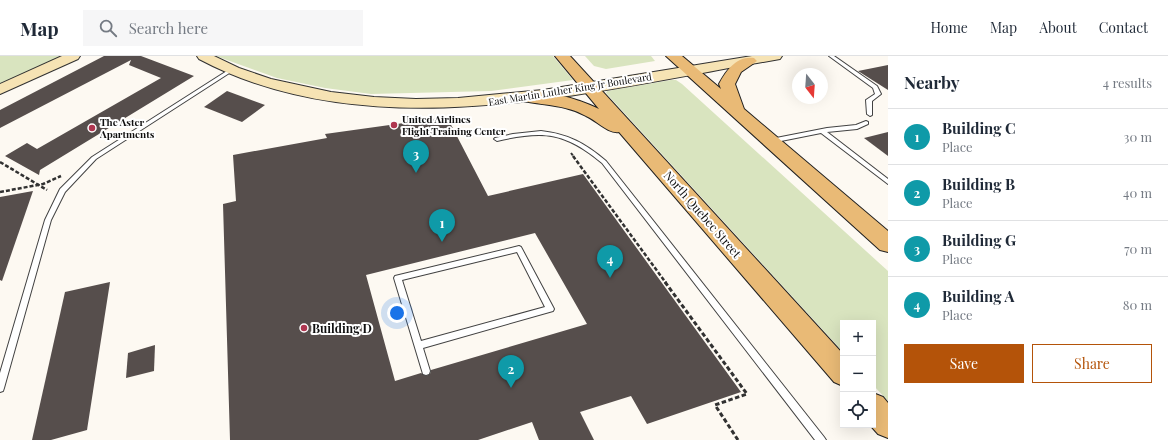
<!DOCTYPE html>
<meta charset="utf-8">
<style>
:root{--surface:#fff;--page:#f6f6f7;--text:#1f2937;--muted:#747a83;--line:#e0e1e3;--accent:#b45309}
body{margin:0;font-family:"Playfair Display",serif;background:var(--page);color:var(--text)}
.controls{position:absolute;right:12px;bottom:12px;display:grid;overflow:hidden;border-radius:0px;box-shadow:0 4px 16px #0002}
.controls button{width:36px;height:36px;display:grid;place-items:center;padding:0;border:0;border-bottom:1px solid var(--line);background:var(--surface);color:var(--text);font:20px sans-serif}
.compass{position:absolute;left:792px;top:12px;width:36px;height:36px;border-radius:50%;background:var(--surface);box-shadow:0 4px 16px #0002;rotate:163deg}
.you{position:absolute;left:397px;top:257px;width:14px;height:14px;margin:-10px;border:3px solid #fff;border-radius:50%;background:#1a73e8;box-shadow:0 0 0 6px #1a73e833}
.badge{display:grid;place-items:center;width:26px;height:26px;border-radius:50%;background:var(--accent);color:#fff;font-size:13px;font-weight:700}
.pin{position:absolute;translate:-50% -33px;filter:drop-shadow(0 1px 2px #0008)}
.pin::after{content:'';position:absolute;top:21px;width:14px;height:12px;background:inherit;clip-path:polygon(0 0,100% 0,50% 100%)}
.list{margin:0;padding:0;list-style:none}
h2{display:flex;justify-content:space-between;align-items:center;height:52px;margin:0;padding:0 16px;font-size:17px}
h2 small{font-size:13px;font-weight:400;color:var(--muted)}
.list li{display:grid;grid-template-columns:26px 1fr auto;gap:12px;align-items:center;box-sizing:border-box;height:56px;padding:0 16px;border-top:1px solid var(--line)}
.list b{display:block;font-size:15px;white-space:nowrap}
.list p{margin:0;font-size:13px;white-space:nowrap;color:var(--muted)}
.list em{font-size:13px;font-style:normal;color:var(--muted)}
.actions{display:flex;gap:8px;padding:12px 16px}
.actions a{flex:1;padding:9px 0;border:1px solid var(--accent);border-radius:0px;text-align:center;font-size:14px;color:var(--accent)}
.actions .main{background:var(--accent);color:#fff}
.icon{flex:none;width:22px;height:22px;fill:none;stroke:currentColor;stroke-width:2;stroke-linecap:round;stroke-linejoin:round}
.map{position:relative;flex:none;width:888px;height:384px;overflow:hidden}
header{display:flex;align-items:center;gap:24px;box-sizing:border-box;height:56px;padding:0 20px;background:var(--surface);border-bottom:1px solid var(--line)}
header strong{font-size:19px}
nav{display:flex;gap:22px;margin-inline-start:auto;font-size:14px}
.search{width:280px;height:36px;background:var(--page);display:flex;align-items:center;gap:10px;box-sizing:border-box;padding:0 14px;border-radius:0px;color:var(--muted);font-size:15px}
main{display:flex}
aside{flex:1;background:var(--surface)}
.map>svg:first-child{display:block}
</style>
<header>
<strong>Map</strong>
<div class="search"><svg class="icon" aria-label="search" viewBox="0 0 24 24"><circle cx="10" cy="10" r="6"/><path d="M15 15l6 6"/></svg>Search here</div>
<nav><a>Home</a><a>Map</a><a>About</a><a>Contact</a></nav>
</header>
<main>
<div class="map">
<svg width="888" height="384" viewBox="0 0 888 384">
<rect width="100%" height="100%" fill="#fdf9f2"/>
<g fill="#d9e4bf">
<polygon points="0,0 62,0 0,30"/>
<polygon points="216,0 553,0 573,24 491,35 371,38 325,32 277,22"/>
<polygon points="585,0 651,0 655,5 606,13 594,10"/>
<polygon points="671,24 676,24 682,28 888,215 888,345 873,329 873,267 843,267 843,296 606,37 607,35"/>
</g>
<g fill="#564e4c" fill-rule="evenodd">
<polygon points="104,0 141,0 194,20 40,114 39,119 5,100 27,87 37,93 161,22 129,9 131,4 0,72 0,54"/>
<polygon points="888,9 888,34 858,15"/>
<polygon points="227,35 265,49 242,66 204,51"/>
<path d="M447 61 488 140 583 118 741 336 647 368 631 340 580 356 594 384H539L532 366 478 384H230L223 148 236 145 233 99 327 82 325 78ZM535 177 587 268 431 314 430 318 426 320 421 317 395 325 366 219Z"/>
<polygon points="888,76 888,100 864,82"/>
<polygon points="33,135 2,225 0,224 0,141"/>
<polygon points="110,226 87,374 51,384 32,384 65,236"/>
<polygon points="155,289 154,315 126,322 128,297"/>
</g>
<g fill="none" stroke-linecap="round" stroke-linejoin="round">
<defs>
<g id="lane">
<polygon points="829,0 834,0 877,30 881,38 872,45 872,59 870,60 867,58 866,44 875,38 873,32"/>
<polygon points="230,13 234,14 96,103 65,136 51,164 4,332 3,335 0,336 0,317 45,164 60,133 92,101"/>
<polygon points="866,65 868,66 868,68 857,73 827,76 888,123 888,128 821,77 771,87 768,85 771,83 827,72 856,69"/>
<path d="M541 75C568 78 585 87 606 105L824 381 826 384H815L602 107C565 76 543 74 497 85L494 83 495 82 513 78Z"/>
<path d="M519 190 521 191 553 251 554 253 553 255 423 292 430 315 429 318 426 319 423 318 394 222 395 220ZM517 196 545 251 421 285 402 224Z"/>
</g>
<g id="secondary">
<polygon points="62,0 80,0 78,3 0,38 0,28"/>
<path d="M197 0H214L239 12 271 23 331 36 374 41 416 43 458 42 543 34 752 0H782L780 3 757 7C581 38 366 92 199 3Z"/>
</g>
<g id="primary">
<path d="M555 0H570L843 298V330L834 326 619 76C608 78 596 64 586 60 565 48 543 50 520 44L518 41 520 38C542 32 579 43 599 53Z"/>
<path d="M666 0H682L721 33 719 28C726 15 736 0 754 2L757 5 741 16 735 28 744 53 888 175V196L880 194Z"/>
<polygon points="873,337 883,341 888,347 888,382 878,378 870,369 873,369"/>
</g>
</defs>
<use href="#lane" stroke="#424242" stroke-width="2"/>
<use href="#secondary" stroke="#313131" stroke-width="2"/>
<use href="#primary" stroke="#202020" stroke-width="2"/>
<polyline stroke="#313131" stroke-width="2" stroke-dasharray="3 1.5" stroke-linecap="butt" points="571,97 574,101"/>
<g stroke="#313131" stroke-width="2.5" stroke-dasharray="4 2" stroke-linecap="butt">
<polyline points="573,100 666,227"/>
<polyline points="0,106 47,134"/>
<polyline points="0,136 43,128 61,120"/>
</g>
<polyline stroke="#313131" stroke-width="3" stroke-dasharray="4.5 2.5" stroke-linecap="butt" points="665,226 747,338 715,349 738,384"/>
<use href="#lane" fill="#fff" fill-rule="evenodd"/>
<use href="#secondary" fill="#f6e3b4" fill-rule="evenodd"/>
<use href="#primary" fill="#e9ba76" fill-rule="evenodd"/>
</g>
<g fill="#af3650" stroke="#fff" stroke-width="1.5">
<circle cx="394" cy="69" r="4"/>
<circle cx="92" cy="72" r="4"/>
<circle cx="304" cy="272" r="4"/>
</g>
<g text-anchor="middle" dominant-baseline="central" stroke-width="4" stroke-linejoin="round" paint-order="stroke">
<g font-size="10" fill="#0f0f0f" stroke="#fff">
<text transform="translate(570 33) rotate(-9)">East Martin Luther King Jr Boulevard</text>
</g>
<g font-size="10" font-weight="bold" fill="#0f0f0f" stroke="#fff" text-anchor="start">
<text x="402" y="63">United Airlines<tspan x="402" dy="12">Flight Training Center</tspan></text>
<text x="100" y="66">The Aster<tspan x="100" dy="12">Apartments</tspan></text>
</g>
<g font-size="12" fill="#0f0f0f" stroke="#fff">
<text transform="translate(703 158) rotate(49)">North Quebec Street</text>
</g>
<g font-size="12" font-weight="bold" fill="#0f0f0f" stroke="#fff" text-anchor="start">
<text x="312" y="272">Building D</text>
</g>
</g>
</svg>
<div class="controls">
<button>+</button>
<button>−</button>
<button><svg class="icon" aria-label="locate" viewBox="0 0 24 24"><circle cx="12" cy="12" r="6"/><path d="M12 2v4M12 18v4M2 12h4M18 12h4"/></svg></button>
</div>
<svg class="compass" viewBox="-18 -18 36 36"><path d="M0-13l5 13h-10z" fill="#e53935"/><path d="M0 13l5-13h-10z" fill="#747a83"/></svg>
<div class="you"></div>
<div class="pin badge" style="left:442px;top:186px;background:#0f9aa8">1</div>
<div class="pin badge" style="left:511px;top:332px;background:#0f9aa8">2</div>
<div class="pin badge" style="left:416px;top:117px;background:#0f9aa8">3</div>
<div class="pin badge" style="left:610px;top:222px;background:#0f9aa8">4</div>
</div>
<aside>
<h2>Nearby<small>4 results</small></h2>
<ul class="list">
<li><span class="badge" style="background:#0f9aa8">1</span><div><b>Building C</b><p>Place</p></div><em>30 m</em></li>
<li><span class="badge" style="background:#0f9aa8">2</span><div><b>Building B</b><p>Place</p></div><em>40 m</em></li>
<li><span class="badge" style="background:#0f9aa8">3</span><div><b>Building G</b><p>Place</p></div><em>70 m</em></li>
<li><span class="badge" style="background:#0f9aa8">4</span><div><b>Building A</b><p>Place</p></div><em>80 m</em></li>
</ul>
<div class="actions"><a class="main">Save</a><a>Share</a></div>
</aside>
</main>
